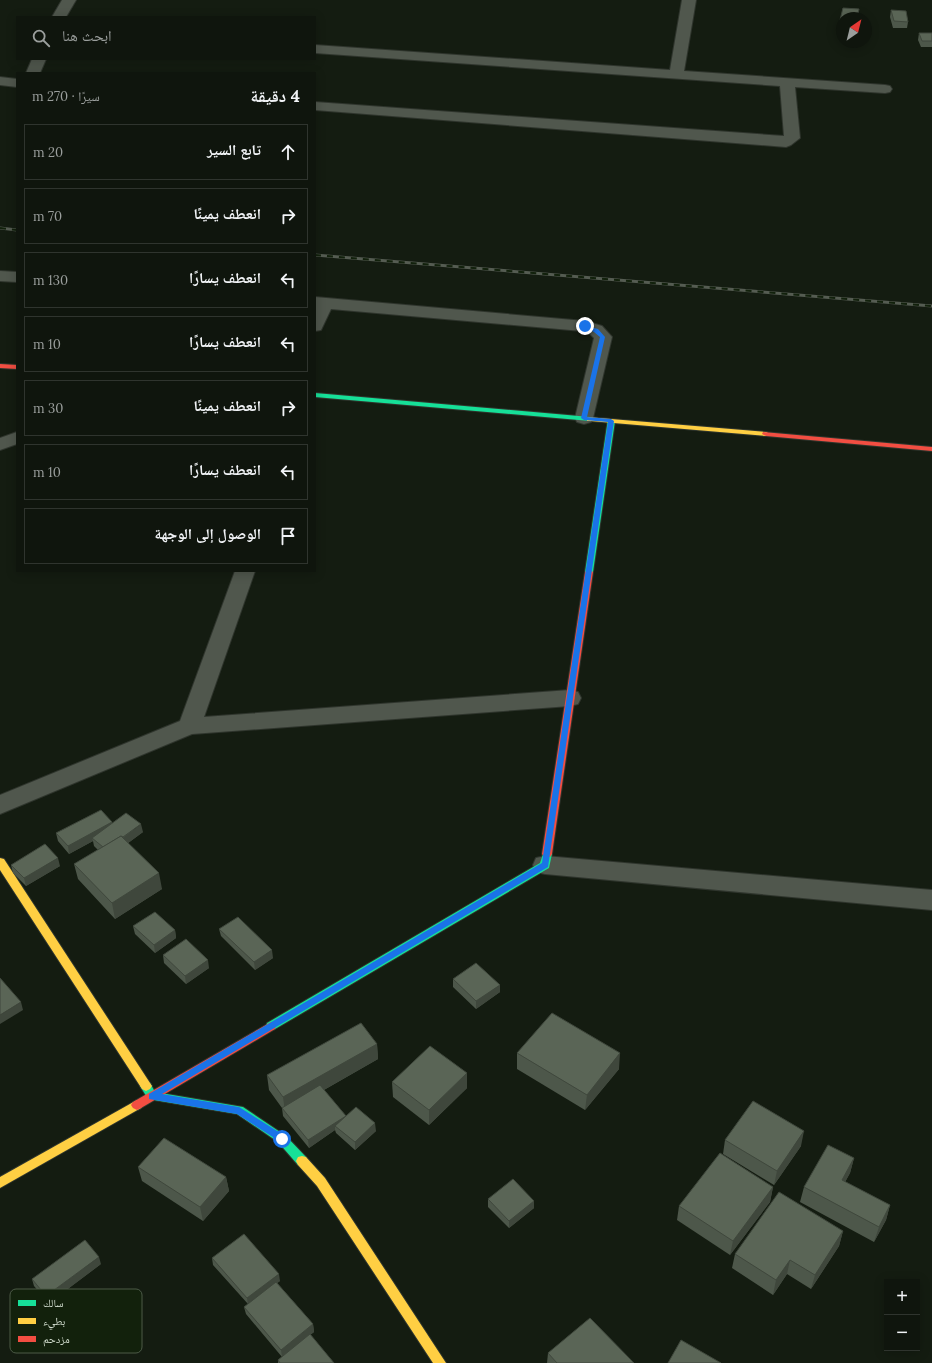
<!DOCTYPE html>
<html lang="ar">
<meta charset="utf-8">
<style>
:root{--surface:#0f150d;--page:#1d221b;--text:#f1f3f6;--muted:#9b9f9d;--line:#2f342e}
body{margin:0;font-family:Lora,"Noto Naskh Arabic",serif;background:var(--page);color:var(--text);direction:rtl}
.controls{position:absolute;right:12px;bottom:12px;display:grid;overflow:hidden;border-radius:0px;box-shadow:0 2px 10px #0003}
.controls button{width:36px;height:36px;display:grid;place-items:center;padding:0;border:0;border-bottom:1px solid var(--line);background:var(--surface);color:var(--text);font:20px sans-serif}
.compass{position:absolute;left:836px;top:12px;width:36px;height:36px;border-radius:50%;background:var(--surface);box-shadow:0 2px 10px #0003;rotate:35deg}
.stop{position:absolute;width:12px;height:12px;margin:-9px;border:3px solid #1a73e8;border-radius:50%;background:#fff}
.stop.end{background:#1a73e8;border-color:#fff;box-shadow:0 1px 4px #0008}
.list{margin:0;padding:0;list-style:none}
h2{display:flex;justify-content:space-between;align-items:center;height:52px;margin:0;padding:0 16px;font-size:17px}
h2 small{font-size:13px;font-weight:400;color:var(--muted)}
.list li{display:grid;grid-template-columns:26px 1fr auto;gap:12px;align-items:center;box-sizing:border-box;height:56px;margin:0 8px 8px;padding:0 8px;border:1px solid var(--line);border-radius:0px}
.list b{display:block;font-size:15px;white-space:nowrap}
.list em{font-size:13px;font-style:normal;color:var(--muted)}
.icon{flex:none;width:22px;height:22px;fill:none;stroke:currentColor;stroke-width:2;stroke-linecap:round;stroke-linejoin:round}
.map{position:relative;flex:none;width:932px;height:1363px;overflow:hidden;direction:ltr}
.search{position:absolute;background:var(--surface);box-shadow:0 2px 10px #0003;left:16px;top:16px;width:300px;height:44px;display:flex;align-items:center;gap:10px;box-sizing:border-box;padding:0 14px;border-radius:0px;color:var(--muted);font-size:15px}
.panel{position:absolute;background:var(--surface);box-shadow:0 2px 10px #0003;left:16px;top:72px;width:300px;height:500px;border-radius:0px;direction:rtl}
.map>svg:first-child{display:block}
</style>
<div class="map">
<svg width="932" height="1363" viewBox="0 0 932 1363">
<rect width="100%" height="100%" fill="#141c11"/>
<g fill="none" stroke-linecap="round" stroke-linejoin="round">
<defs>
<g id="street">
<polygon points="62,0 76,0 66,17 52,17"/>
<polygon points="682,0 696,0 684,71 885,85 890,86 892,89 890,92 885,93 795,87 800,138 791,145 786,147 315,110 315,102 784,136 780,86 315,53 315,45 670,70"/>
<polygon points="32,59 46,59 40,73 26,73"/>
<polygon points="0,77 17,79 17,87 0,85"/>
<polygon points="0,271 17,272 17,282 0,281"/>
<polygon points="315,297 585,321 602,326 612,337 593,418 591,422 584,424 577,422 575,418 594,338 590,334 582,331 331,309 321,330 315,331"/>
<polygon points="17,432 17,444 0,450 0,438"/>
<polygon points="235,571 255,571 204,717 570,690 578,692 581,698 578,704 570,706 192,734 0,814 0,795 180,721"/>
<polygon points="545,856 932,890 932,910 545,874 536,872 533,865 536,858"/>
</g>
<g id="fast">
<polygon points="315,393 590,417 594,419 590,421 315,397"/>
<polygon points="608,419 611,419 615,421 593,572 589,575 585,572"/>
<polygon points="547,850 550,851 552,854 549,868 275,1029 271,1030 267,1029 266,1026 267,1023 540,863 544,851"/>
<polygon points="146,1081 150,1083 155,1092 243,1107 286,1136 306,1157 308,1161 306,1165 302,1166 298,1165 278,1142 237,1114 148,1099 140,1086 142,1083"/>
</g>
<g id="slow">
<polygon points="587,417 766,432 770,434 766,436 590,421 587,421"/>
<polygon points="0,858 4,859 150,1083 152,1086 150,1089 146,1091 142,1089 0,870"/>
<polygon points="137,1100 141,1102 143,1105 141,1108 0,1188 0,1177"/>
<polygon points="302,1156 306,1157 325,1178 446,1363 433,1363 317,1186 298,1165 296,1161 298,1157"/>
</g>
<g id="jam">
<polygon points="0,364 17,365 17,369 0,368"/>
<polygon points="763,432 932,447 932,451 766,436 762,434"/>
<polygon points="589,569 593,572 552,854 550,857 544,857 542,854 585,572"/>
<polygon points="271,1022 275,1023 276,1026 275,1029 141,1108 137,1110 133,1108 131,1105 133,1102"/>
</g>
</defs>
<use href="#street" stroke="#2f352d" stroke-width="2"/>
<use href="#fast" stroke="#2f352d" stroke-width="2"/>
<use href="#slow" stroke="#2f352d" stroke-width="2"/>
<use href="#jam" stroke="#2f352d" stroke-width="2"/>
<use href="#street" fill="#50574d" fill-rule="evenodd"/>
<use href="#fast" fill="#16e098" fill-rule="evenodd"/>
<use href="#slow" fill="#ffcf43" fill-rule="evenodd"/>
<use href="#jam" fill="#f24e42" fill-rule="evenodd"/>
<defs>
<g id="rail">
<polyline points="0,228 17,230"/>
<polyline points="315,255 932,306"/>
</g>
</defs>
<use href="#rail" stroke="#555c52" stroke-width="3"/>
<use href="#rail" stroke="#12210c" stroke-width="2" stroke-dasharray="6" stroke-linecap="butt"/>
</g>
<g fill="#4d574a">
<polygon points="843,8 859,9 858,16 858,18 842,18 842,31 838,31"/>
<polygon points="891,10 908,22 907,28 893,28 890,17"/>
<polygon points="919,33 932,33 932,47 921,47 918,40"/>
<polygon points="112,822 112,823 143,832 128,843 162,889 115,919 78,879 74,864 98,850 94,846 93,841 69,854 58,841 56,833"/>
<polygon points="11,865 60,866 26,886 13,873"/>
<polygon points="133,926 175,930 176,938 155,953 135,934"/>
<polygon points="219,929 273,958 255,970 221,936"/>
<polygon points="163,955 209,968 186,984 164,963"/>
<polygon points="453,979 500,992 476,1009 453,987"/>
<polygon points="377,1044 378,1059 324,1090 346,1116 376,1131 355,1150 336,1133 335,1130 309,1148 283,1116 282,1108 269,1090 267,1075"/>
<polygon points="517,1053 619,1069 585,1110 517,1069"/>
<polygon points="467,1073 467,1088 429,1125 393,1097 392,1082"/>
<polygon points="725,1140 801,1146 774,1185 723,1154"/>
<polygon points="854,1158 850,1173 845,1182 890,1205 886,1220 874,1242 800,1202 804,1187"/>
<polygon points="138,1167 226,1177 229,1191 203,1221 142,1181"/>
<polygon points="773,1187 770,1202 730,1255 677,1220 679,1206"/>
<polygon points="488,1199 534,1201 534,1208 509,1228 488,1207"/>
<polygon points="843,1231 839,1246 811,1289 787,1274 773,1295 732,1268 735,1254"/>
<polygon points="212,1258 280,1281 277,1283 313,1324 314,1332 310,1335 334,1363 278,1363 278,1360 282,1357 246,1314 244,1307 248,1304 213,1265"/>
<polygon points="101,1264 49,1303 34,1286 32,1279"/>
<polygon points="548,1353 634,1363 547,1363"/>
</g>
<g fill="#3f473c">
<polygon points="112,822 113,830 92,838 93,841 69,854 68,846"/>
<polygon points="141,824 143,832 108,858 107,850"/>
<polygon points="58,858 60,866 26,886 24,878"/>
<polygon points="159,873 162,889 115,919 112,903"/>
<polygon points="175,930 176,938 155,953 154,945"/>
<polygon points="272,950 273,958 255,970 254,962"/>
<polygon points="208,960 209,968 186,984 185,976"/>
<polygon points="500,985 500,992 476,1009 476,1001"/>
<polygon points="21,1002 23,1010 0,1024 0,1015"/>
<polygon points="377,1044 378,1059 285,1112 283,1097"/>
<polygon points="620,1053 619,1069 585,1110 587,1095"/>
<polygon points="467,1073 467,1088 429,1125 429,1110"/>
<polygon points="346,1116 338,1128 335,1126 335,1130 309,1148 308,1140"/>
<polygon points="375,1123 376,1131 355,1150 355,1142"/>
<polygon points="804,1131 801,1146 774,1185 777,1171"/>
<polygon points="854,1158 850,1173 838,1195 842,1180"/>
<polygon points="226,1177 229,1191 203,1221 200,1207"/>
<polygon points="773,1187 770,1202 730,1255 733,1241"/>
<polygon points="534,1201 534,1208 509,1228 509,1221"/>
<polygon points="890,1205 886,1220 874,1242 879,1227"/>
<polygon points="843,1231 839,1246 811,1289 815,1275"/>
<polygon points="99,1257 101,1264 49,1303 46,1296"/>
<polygon points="790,1260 787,1274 773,1295 776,1280"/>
<polygon points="279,1274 280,1281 248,1305 247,1298"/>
<polygon points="313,1324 314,1332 282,1357 281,1350"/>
</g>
<g fill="#5a6556" stroke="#3f473c">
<polygon points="843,8 859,9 857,18 842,18 842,24 839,24"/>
<polygon points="891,10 906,11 908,22 894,21"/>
<polygon points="919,33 932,33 932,41 922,41"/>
<polygon points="101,810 112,822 68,846 56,833"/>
<polygon points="126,813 141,824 123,837 121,836 103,847 92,838"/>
<polygon points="121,836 159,873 112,903 74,864"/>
<polygon points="45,844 58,858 24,878 11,865"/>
<polygon points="155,912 175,930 154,945 133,926"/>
<polygon points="238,917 272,950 254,962 219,929"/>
<polygon points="186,939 208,960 185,976 163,955"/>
<polygon points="476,963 500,985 476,1001 453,979"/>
<polygon points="0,978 21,1002 0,1015"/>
<polygon points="552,1013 620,1053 587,1095 517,1053"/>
<polygon points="361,1023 377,1044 283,1097 267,1075"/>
<polygon points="430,1046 467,1073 429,1110 392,1082"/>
<polygon points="320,1085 346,1116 308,1140 282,1108"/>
<polygon points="753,1101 804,1131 777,1171 725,1140"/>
<polygon points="356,1107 375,1123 355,1142 335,1126"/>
<polygon points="164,1138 226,1177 200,1207 138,1167"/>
<polygon points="828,1145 854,1158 842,1180 890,1205 879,1227 804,1187"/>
<polygon points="720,1153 773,1187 733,1241 679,1206"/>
<polygon points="513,1179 534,1201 509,1221 488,1199"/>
<polygon points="779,1192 843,1231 815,1275 790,1260 776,1280 735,1254"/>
<polygon points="244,1234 279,1274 247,1298 212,1258"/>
<polygon points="85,1240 99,1257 46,1296 32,1279"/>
<polygon points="276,1282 313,1324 281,1350 244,1307"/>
<polygon points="590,1318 634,1363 557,1363 548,1353"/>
<polygon points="310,1334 334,1363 280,1363 278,1360"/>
<polygon points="681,1340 721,1363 668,1363"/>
</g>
<polygon fill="#1a73e8" points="583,325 598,329 605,337 587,417 611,419 614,421 548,867 162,1094 239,1107 285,1136 285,1141 279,1141 237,1114 149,1099 149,1094 542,863 608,422 584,420 581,418 600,337 594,332 583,327"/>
<rect x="10" y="1289" width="132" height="64" rx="6" fill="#12210c" stroke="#4c5a47" stroke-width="1"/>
<rect x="18" y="1300" width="18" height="6" fill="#16e098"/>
<rect x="18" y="1318" width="18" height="6" fill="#ffcf43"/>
<rect x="18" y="1336" width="18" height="6" fill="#f24e42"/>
<g font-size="11" fill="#d3ded0">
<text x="43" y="1307">سالك</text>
<text x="43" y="1325">بطيء</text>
<text x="43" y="1343">مزدحم</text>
</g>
</svg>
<div class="controls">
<button>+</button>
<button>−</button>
</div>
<svg class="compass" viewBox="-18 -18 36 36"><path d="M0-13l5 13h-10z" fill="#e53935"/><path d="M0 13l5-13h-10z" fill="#9b9f9d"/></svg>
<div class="stop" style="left:282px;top:1139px"></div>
<div class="stop end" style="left:585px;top:326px"></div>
<div class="search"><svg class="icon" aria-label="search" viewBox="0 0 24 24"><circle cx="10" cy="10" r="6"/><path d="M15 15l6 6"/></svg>ابحث هنا</div>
<section class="panel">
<h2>4 دقيقة<small>سيرًا · 270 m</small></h2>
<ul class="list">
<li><svg class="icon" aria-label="ahead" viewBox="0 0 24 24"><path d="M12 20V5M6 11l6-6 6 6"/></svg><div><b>تابع السير</b></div><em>20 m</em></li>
<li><svg class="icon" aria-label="right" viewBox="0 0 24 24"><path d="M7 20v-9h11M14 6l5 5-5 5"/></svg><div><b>انعطف يمينًا</b></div><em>70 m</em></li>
<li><svg class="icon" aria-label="left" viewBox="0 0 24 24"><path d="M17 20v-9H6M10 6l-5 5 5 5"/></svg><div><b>انعطف يسارًا</b></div><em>130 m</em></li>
<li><svg class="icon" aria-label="left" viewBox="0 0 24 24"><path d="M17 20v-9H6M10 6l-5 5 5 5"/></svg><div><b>انعطف يسارًا</b></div><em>10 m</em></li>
<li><svg class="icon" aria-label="right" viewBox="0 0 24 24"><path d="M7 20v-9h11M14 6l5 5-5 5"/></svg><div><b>انعطف يمينًا</b></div><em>30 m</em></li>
<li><svg class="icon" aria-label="left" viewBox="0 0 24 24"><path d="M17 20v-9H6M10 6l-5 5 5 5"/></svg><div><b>انعطف يسارًا</b></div><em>10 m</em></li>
<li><svg class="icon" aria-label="arrive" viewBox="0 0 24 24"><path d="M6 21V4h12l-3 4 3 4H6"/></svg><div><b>الوصول إلى الوجهة</b></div></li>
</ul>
</section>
</div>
